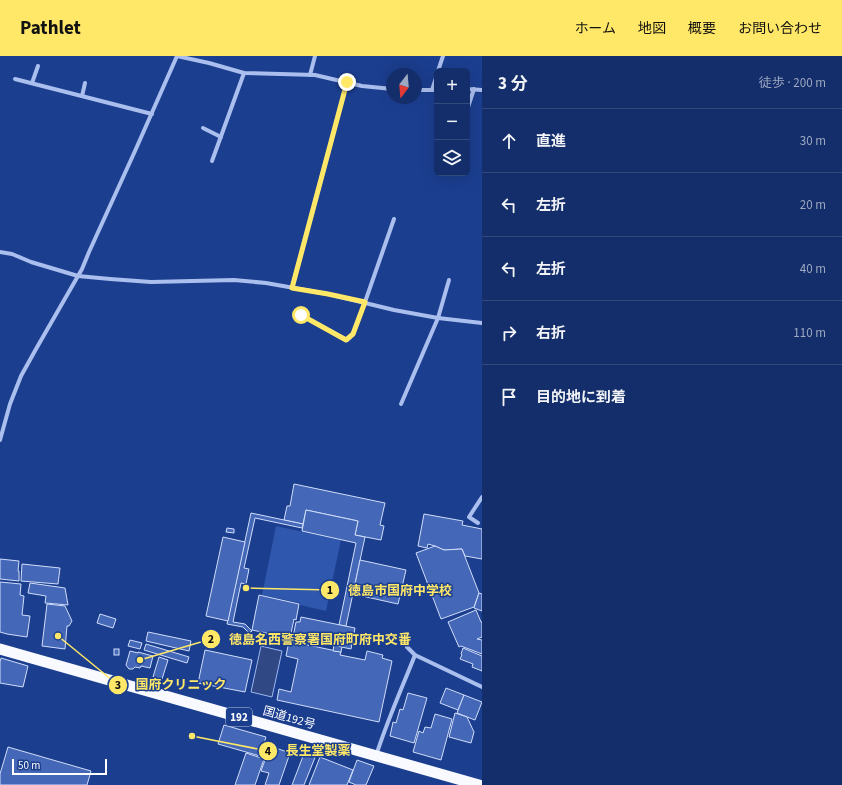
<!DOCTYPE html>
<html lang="ja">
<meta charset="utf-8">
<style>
:root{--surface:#142e6b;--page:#213a73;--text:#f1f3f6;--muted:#9da8c1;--line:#334a7e;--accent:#ffe767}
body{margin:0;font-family:"Source Sans 3","Noto Sans JP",sans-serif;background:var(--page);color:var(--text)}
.controls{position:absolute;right:12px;top:12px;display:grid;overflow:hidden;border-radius:6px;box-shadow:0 4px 16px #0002}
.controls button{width:36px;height:36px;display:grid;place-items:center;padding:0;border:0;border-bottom:1px solid var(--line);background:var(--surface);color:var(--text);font:20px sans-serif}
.compass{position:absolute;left:386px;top:12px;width:36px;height:36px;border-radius:50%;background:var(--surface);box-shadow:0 4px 16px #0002;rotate:196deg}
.scale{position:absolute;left:12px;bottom:10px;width:95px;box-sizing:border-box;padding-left:4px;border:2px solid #fff;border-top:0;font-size:11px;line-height:14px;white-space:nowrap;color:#fff;-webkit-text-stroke:3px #1b3e8f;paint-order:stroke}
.stop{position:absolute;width:12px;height:12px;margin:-9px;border:3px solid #ffe767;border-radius:50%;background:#fff}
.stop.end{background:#ffe767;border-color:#fff;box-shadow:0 1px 4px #0008}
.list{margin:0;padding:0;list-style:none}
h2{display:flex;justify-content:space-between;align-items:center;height:52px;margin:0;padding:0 16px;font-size:17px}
h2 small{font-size:13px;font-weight:400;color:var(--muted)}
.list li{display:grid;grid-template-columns:26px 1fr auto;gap:12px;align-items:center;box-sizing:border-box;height:64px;padding:0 16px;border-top:1px solid var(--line)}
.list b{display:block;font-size:15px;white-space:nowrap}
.list em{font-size:13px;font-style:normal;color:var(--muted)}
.icon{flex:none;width:22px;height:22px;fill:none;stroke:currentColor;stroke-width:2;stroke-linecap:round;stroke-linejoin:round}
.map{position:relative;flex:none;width:482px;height:729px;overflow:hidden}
header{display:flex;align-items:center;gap:24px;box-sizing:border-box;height:56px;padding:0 20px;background:var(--accent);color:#111}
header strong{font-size:19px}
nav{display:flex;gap:22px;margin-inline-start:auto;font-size:14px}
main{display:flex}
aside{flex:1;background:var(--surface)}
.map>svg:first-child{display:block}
</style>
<header>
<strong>Pathlet</strong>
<nav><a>ホーム</a><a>地図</a><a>概要</a><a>お問い合わせ</a></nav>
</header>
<main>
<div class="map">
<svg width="482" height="729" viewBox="0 0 482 729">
<rect width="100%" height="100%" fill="#1b3e8f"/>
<polygon fill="#2f57ad" points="276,470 341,484 326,555 300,549 300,547 262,539"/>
<polygon fill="#304985" stroke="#9db8f0" points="261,590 282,595 272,641 251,636"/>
<g fill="#4468b7" stroke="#d0ddfa">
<polygon points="294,428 385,447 380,469 384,470 381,484 355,479 358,465 306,454 303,468 284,464 287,450 290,450"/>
<polygon points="306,454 358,465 355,479 365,481 346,570 339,569 356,487 302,475"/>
<polygon points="251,457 303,468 302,472 255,462 244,512 249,513 246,528 241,527 233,566 245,568 252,575 249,577 243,571 227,568"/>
<polygon points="424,458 463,465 462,469 482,473 482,503 465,500 462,493 444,494 435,490 428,488 427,492 418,490"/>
<polygon points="227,472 234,473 234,477 226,476"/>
<polygon points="223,481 245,486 228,565 206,560"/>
<polygon points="435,490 444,494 462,493 479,537 474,551 441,563 416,497"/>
<polygon points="0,503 19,505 18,515 19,515 19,525 0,523"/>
<polygon points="360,504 406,514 398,548 353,538"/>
<polygon points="22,508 60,512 58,528 21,525"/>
<polygon points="0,526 21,528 20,539 24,540 22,559 30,560 27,581 7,578 0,576"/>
<polygon points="30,527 65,532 68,549 45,547 46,540 28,537"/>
<polygon points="479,537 482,538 482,555 474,552"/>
<polygon points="259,539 299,548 296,564 294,563 290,582 252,574"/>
<polygon points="47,548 65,550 72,565 69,570 67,570 65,593 42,590"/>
<polygon points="476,554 481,566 482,566 482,581 477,583 482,584 482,598 461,590 459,591 448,566"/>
<polygon points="100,558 116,563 113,572 97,567"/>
<polygon points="301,561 355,572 351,593 293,581 296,566 300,566"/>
<polygon points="148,576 191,585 189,595 146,585"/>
<polygon points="130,584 142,587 140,593 128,590"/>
<polygon points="289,585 341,596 340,599 365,604 367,595 383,599 382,602 392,605 379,666 277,644 279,633 291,636 298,603 286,600"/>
<polygon points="146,588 189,601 187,607 144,594"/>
<polygon points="334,589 342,591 341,596 333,595"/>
<polygon points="463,592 482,600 482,615 472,611 473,608 460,603 462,599 461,598"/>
<rect x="114" y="593" width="5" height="6"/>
<polygon points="205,594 252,604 245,636 198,627"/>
<polygon points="130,595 138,597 138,596 153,600 150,612 141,610 140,612 135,611 133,613 129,613 126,609"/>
<polygon points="159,601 168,604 162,623 153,621"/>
<polygon points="1,602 28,610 23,631 0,627 0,606"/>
<polygon points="446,632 464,639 458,654 440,647"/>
<polygon points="408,637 427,642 414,687 390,680 393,666 396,667 400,653 403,654"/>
<polygon points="464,639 482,646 475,664 457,657"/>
<polygon points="455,657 467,661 474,676 471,687 449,681"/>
<polygon points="435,658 452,663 441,704 413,696 419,675 423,677 425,671 431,672"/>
<polygon points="224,669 266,681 260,700 218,688"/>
<polygon points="270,690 290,697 279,729 265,729 269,717 261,715"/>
<polygon points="8,691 91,715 87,729 0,729 0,718"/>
<polygon points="305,695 316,699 304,729 292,729"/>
<polygon points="246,697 264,703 255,729 235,729"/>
<polygon points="320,701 353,714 347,729 309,729"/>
<polygon points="357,704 374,710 366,729 356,729 349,726"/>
</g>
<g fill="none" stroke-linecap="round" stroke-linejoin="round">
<g stroke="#aabfee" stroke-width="4">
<polyline points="177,0 209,7 244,17 315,19 362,30 392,33"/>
<polyline points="438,15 443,0"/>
<polyline points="310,19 315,0"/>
<polyline points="15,23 152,58"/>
<polyline points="32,27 38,10"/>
<polyline points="467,33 482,34"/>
<polyline points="416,34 437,34"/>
<polyline points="432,34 437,19"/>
<polyline points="82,40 85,27"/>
<polyline points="467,54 474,33"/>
<polyline points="203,72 221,81"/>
<polyline points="212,105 244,17"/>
<polyline points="0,196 12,198 31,206 78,220 110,223 151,226 234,224 266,227 328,238 394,254 438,262 482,267"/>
<polyline points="292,232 347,26"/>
<polyline points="301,259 347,284 353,278 365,246 394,163"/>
<polyline points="401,348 438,262 449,224"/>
<polyline points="0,384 10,348 21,320 36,293 82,213 89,196 135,95 177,0"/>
<polyline points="478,467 469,461 482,441"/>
<polyline points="407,591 415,599 482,631"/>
<path d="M376 700C387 665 402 632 415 599"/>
</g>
<polyline stroke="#f8faff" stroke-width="11" points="0,593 479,729"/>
</g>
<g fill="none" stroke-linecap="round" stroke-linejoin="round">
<polyline stroke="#ffe767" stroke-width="5" points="301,259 346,284 353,278 365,246 328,238 292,232 347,26"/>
</g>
<g text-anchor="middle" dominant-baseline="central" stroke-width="3" stroke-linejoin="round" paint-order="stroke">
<rect fill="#1b3e8f" stroke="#bbc5dd" stroke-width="1" x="226" y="652" width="26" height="18" rx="3"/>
<g font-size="11" font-weight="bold" fill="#fff">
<text x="239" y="661">192</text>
</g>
<g font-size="12" fill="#fff" stroke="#1b3e8f">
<text transform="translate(289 662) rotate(16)">国道192号</text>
</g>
</g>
<path fill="none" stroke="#ffe767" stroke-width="1.5" d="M246 532L330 534M140 604L211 583M58 580L118 629M192 680L268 695"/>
<g fill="#ffe767" stroke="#1b3e8f" stroke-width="1.5">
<circle cx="246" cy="532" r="4"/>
<circle cx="140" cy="604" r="4"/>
<circle cx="58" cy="580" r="4"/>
<circle cx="192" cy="680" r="4"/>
<circle cx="330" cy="534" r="10"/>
<circle cx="211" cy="583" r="10"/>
<circle cx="118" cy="629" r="10"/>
<circle cx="268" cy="695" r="10"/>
</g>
<g font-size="12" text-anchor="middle" font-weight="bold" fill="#111">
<text x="330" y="538">1</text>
<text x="211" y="587">2</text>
<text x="118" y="633">3</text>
<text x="268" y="699">4</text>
</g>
<g font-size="13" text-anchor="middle" font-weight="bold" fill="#ffe767" stroke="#1b3e8f" stroke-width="3" stroke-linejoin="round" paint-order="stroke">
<text x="400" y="539">徳島市国府中学校</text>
<text x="320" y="588">徳島名西警察署国府町府中交番</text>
<text x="181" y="633">国府クリニック</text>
<text x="318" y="699">長生堂製薬</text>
</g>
</svg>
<div class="controls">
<button>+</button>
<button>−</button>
<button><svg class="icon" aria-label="layers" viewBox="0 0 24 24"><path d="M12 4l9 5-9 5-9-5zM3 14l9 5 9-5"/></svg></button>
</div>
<svg class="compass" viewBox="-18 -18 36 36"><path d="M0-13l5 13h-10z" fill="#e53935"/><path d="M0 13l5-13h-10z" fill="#9da8c1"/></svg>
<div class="scale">50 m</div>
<div class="stop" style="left:301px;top:259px"></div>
<div class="stop end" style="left:347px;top:26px"></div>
</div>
<aside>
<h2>3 分<small>徒歩 · 200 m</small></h2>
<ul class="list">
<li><svg class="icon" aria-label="ahead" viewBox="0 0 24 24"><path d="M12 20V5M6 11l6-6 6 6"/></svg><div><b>直進</b></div><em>30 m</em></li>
<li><svg class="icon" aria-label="left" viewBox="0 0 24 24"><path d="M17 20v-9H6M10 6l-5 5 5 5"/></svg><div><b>左折</b></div><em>20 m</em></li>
<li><svg class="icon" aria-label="left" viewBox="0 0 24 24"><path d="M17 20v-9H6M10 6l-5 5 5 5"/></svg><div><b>左折</b></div><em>40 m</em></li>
<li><svg class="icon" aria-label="right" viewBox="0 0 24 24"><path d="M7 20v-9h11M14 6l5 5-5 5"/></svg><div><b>右折</b></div><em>110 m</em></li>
<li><svg class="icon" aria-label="arrive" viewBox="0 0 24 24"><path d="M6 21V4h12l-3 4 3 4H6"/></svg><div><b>目的地に到着</b></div></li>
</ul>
</aside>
</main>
